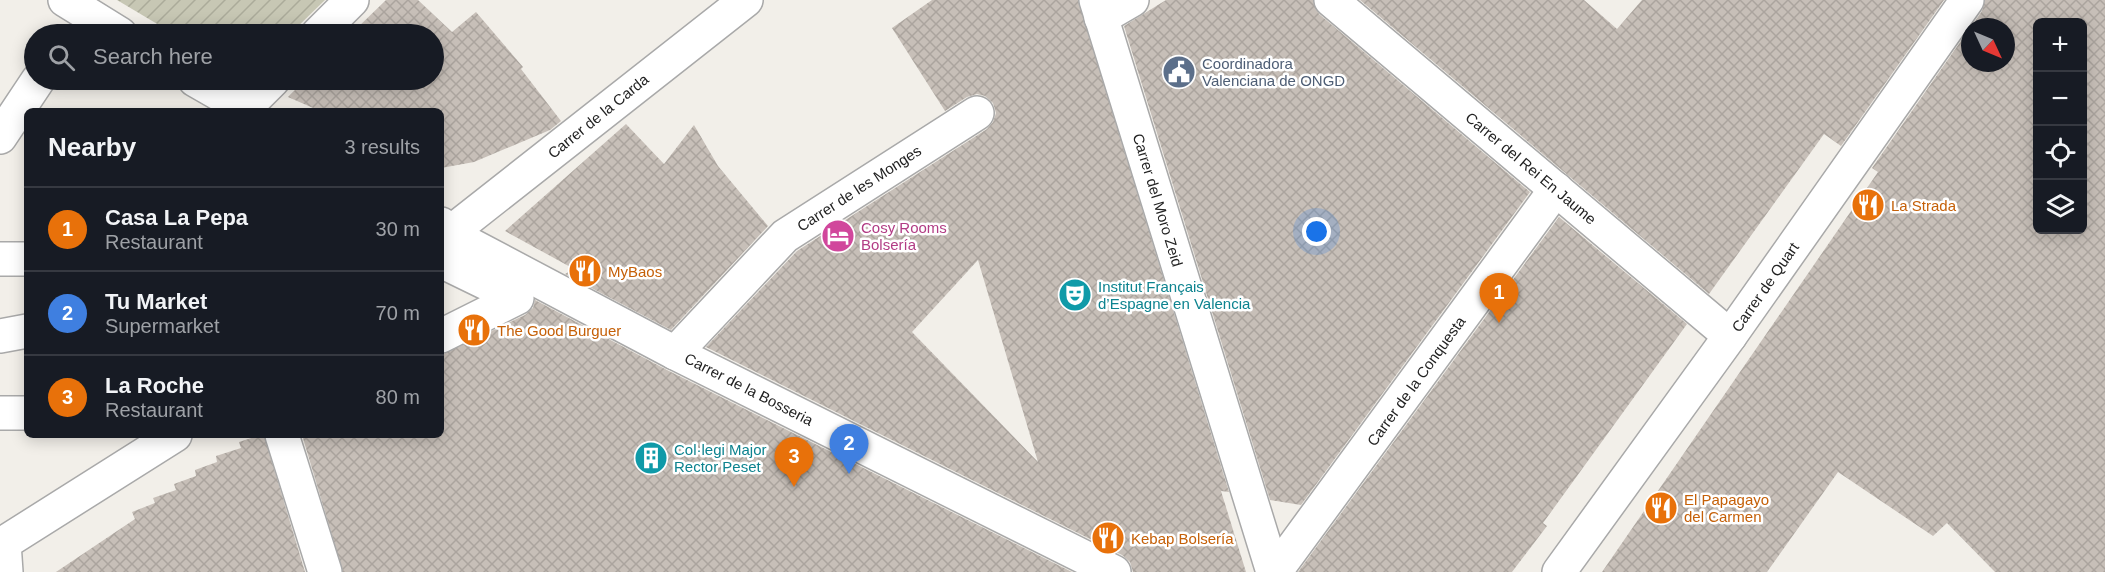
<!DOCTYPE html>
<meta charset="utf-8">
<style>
:root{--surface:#171b24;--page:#20242c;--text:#f1f3f6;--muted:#9ea1a6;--line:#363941;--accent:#ea580c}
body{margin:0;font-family:Arial,sans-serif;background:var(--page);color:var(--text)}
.controls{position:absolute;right:18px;top:18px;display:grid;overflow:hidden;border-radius:9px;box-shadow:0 3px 15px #0003}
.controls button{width:54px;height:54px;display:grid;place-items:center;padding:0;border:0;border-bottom:2px solid var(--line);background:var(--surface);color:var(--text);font:30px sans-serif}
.compass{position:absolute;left:1961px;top:18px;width:54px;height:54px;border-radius:50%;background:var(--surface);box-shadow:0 3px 15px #0003;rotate:134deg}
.you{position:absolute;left:1317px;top:232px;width:21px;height:21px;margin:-15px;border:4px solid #fff;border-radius:50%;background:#1a73e8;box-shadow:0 0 0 9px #1a73e833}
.badge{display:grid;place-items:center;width:39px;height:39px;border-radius:50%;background:var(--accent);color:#fff;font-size:20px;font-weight:700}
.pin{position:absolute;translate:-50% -50px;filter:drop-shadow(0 2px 3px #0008)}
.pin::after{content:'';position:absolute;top:32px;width:21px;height:18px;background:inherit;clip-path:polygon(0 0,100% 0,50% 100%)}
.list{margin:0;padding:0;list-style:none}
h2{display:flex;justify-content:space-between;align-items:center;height:78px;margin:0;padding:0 24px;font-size:26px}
h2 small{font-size:20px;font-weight:400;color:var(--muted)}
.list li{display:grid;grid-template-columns:39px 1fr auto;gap:18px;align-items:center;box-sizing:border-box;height:84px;padding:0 24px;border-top:2px solid var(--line)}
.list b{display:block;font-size:22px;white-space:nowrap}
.list p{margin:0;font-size:20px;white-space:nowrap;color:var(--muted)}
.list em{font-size:20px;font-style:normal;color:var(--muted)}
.icon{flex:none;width:33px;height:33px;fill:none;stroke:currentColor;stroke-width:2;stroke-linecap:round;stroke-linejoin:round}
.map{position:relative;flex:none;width:2105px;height:572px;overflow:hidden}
.search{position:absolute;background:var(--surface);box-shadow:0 3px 15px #0003;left:24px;top:24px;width:420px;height:66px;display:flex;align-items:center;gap:15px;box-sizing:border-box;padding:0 21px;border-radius:33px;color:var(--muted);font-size:22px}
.panel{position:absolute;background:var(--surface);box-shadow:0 3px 15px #0003;left:24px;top:108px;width:420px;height:330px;border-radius:9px}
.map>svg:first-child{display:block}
</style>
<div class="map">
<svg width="2105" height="572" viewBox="0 0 2105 572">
<defs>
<pattern id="construction-furrows" width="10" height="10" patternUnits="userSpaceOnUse" patternTransform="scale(1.5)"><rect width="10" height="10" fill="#c7c7b4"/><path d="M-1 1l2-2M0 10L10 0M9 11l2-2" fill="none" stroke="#abab9a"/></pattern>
<pattern id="building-cross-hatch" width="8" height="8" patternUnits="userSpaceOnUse" patternTransform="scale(1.5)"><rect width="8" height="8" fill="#c7bfb8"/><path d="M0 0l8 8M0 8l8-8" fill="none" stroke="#aba49e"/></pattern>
</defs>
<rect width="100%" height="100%" fill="#f2efe9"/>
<polygon fill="url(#construction-furrows)" points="117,0 325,0 290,34 174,34"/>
<g fill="url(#building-cross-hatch)" fill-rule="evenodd">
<polygon points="386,0 418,0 452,32 476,12 523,67 521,69 561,121 550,130 474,162 441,168 441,111 320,111 288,97 305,80 434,80 434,34 351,34"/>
<path d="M932 0H1078L1229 492 1221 491 1246 572H1133L1130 562 1122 555 706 347 797 251 987 129 993 122 996 113 993 103 985 96 977 94 967 97 945 111 892 28ZM978 260 1038 462 912 332Z"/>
<polygon points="1166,0 1313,0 1319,14 1530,192 1301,505 1270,500 1124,26"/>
<polygon points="1360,0 1584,0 1617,29 1642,0 1944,0 1841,146 1824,134 1709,294"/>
<path d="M1985 0H2105V572H1995L1947 523 1933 536 1838 472 1767 572H1602L1878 172 1872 168 1970 28V63H2006V27H1971L1982 11ZM2037 22H2082V230H2037Z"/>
<polygon points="626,124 664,164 694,125 718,166 768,226 671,330 565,274 574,269 505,231"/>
<polygon points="1559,217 1687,324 1543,523 1547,526 1512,572 1298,572"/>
<polygon points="535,300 667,370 1072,572 343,572 302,435 441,435 441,355 525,315 533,308"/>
<polygon points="261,435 264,435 305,572 56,572 135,519 132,512 155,503 153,498 176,490 174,484 196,476 195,470 217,462 216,456 241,448 239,442"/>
</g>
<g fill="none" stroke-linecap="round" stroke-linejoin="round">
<defs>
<g id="street">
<polyline points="65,0 120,34"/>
<polyline points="1096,0 1273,572"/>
<polyline points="1331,0 1730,336"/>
<polyline points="1101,18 1132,0"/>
<polyline points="318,34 352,0"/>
<polyline points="195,80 249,111"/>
<polyline points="242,111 273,80"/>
<polyline points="0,137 38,80"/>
<polyline points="441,224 450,234 675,353 1114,572"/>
<polyline points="441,240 746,0"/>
<polyline points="0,259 27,259"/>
<polyline points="441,261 517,298 441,336"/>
<polyline points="0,336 27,331"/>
<polyline points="675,353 785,236 977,113"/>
<polyline points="0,413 27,413"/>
<polyline points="282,435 325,572"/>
<polyline points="6,572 4,543 175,435"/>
<polyline points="1275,572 1556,189"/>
<polyline points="1559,572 1730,336 1967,0"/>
</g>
</defs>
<use href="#street" stroke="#a9a9a9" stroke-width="36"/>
<use href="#street" stroke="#fff" stroke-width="33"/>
</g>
<defs>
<symbol id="civic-disc" viewBox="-11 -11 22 22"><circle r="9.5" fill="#5c6f8a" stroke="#fff"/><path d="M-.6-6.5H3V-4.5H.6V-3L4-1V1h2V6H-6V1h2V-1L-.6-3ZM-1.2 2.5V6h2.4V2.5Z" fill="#fff"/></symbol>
<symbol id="restaurant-disc" viewBox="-11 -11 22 22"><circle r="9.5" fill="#e8710a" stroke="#fff"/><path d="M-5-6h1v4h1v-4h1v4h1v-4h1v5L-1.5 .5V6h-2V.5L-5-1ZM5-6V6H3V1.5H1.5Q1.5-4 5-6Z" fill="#fff"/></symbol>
<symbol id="hotel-disc" viewBox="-11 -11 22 22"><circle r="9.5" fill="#d1479c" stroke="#fff"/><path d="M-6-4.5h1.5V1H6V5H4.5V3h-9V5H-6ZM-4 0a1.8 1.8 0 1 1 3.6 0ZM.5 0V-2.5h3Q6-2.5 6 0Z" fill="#fff"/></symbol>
<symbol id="theatre-disc" viewBox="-11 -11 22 22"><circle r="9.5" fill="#0f9aa8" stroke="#fff"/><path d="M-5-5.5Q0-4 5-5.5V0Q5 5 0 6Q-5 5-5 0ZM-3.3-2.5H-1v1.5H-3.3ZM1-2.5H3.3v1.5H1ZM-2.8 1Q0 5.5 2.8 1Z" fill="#fff"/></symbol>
<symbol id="building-disc" viewBox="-11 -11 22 22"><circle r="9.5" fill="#0f9aa8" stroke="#fff"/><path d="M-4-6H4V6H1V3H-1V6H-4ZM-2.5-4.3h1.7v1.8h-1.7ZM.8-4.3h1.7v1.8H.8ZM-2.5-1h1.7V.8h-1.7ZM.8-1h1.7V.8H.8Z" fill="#fff"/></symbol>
</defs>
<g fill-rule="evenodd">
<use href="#civic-disc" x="1160" y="53" width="38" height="38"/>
<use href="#restaurant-disc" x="1849" y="186" width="38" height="38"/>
<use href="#hotel-disc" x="819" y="217" width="38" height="38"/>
<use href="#restaurant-disc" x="566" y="252" width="38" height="38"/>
<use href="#theatre-disc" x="1056" y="276" width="38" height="38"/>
<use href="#restaurant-disc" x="455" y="311" width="38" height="38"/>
<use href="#building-disc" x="632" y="439" width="38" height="38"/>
<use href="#restaurant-disc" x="1642" y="489" width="38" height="38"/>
<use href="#restaurant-disc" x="1089" y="519" width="38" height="38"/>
</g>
<g text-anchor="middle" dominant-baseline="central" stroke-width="5" stroke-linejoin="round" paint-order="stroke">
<g font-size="15" fill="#4e5e75" stroke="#fff" text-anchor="start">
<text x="1202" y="63">Coordinadora<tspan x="1202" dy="17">Valenciana de ONGD</tspan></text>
</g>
<g font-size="15" fill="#222" stroke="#fff">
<text transform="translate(598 116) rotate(-39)">Carrer de la Carda</text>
<text transform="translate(1531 168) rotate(40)">Carrer del Rei En Jaume</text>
<text transform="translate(859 188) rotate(-33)">Carrer de les Monges</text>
<text transform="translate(1158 200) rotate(73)">Carrer del Moro Zeid</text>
<text transform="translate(1765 287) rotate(-55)">Carrer de Quart</text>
<text transform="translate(1416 381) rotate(-54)">Carrer de la Conquesta</text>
<text transform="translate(749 389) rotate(27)">Carrer de la Bosseria</text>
</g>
<g font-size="15" fill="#c56008" stroke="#fff" text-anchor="start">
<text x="1891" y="205">La Strada</text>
<text x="608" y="271">MyBaos</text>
<text x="497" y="330">The Good Burguer</text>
<text x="1684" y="499">El Papagayo<tspan x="1684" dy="17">del Carmen</tspan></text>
<text x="1131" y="538">Kebap Bolsería</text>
</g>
<g font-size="15" fill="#b23c85" stroke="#fff" text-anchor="start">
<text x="861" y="227">Cosy Rooms<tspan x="861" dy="17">Bolsería</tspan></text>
</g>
<g font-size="15" fill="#0d838f" stroke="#fff" text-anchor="start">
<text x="1098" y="286">Institut Français<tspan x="1098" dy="17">d’Espagne en Valencia</tspan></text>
<text x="674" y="449">Col·legi Major<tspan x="674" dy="17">Rector Peset</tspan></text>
</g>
</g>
</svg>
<div class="controls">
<button>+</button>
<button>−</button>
<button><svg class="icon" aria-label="locate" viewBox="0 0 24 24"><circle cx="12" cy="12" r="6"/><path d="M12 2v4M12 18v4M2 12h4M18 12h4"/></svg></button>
<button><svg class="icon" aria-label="layers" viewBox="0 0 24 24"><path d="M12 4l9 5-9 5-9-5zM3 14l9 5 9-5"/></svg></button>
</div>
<svg class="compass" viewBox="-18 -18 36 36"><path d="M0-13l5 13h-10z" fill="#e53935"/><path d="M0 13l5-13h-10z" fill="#9ea1a6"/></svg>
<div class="you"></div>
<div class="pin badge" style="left:1499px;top:323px;background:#e8710a">1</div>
<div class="pin badge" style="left:849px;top:474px;background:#3f7fe0">2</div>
<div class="pin badge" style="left:794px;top:487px;background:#e8710a">3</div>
<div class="search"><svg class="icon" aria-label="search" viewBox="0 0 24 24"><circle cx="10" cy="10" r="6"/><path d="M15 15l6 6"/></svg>Search here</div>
<section class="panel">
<h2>Nearby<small>3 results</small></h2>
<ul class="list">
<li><span class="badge" style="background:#e8710a">1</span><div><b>Casa La Pepa</b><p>Restaurant</p></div><em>30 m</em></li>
<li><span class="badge" style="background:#3f7fe0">2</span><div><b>Tu Market</b><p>Supermarket</p></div><em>70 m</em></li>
<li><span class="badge" style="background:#e8710a">3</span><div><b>La Roche</b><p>Restaurant</p></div><em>80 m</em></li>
</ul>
</section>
</div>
